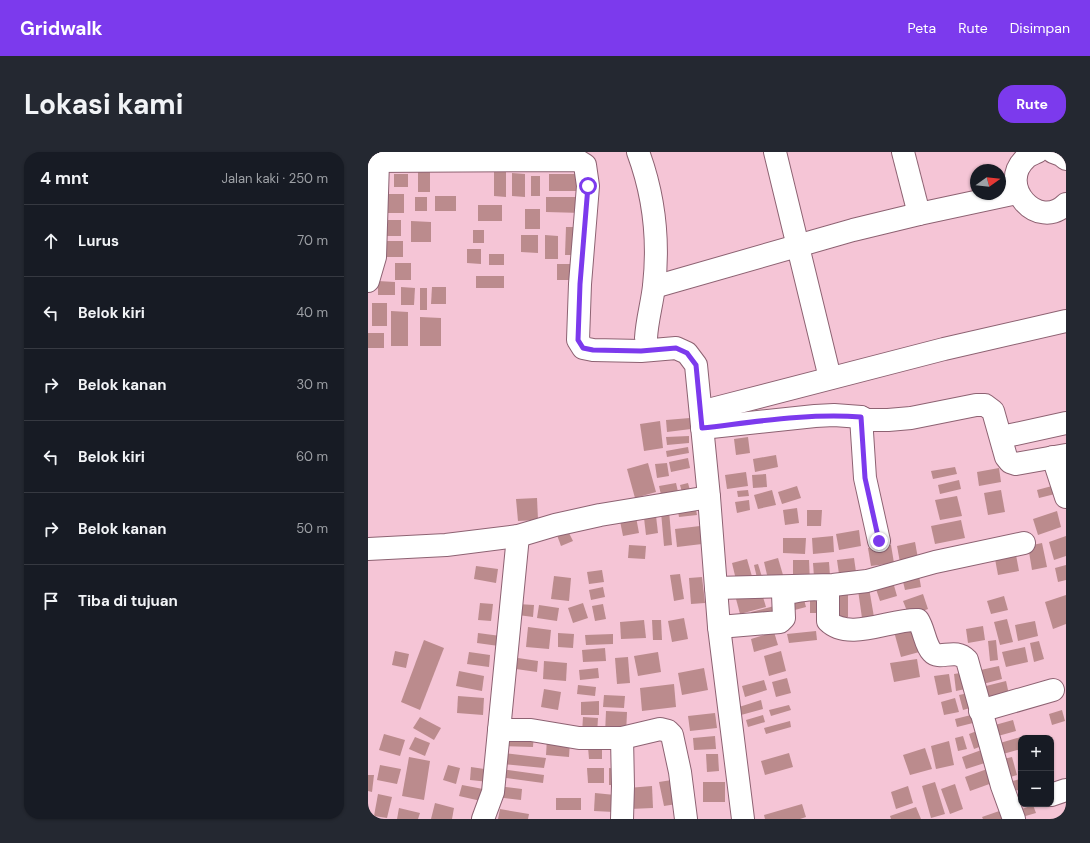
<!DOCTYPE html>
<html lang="id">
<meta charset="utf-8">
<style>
:root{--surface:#171b24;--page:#242831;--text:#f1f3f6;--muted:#9ea1a6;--line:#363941;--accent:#7c3aed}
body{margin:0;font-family:"DM Sans",sans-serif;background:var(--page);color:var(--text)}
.controls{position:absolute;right:12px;bottom:12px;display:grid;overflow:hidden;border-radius:8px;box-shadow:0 1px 3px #0004}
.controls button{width:36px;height:36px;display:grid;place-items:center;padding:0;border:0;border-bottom:1px solid var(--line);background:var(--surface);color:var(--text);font:20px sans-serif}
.compass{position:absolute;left:602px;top:12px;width:36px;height:36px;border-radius:50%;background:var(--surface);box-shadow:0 1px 3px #0004;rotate:75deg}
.stop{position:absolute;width:12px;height:12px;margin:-9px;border:3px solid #7c3aed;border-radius:50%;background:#fff}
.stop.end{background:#7c3aed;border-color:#fff;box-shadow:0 1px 4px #0008}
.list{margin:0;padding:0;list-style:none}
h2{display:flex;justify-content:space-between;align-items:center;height:52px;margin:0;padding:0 16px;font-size:17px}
h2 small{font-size:13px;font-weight:400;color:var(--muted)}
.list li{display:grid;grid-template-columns:26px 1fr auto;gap:12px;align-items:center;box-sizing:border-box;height:72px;padding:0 16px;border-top:1px solid var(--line)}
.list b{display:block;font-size:15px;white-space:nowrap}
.list em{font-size:13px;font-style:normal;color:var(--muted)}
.icon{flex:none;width:22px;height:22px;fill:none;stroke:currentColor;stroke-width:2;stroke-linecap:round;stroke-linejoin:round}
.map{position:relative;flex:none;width:698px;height:667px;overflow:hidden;border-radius:16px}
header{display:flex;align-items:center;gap:24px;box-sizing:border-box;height:56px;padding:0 20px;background:var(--accent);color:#fff}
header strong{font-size:19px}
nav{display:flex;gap:22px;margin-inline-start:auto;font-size:14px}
.intro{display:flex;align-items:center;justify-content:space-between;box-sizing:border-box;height:96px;padding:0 24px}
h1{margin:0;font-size:28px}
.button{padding:10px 18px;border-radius:16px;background:var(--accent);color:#fff;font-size:14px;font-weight:700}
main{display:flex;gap:24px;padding:0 24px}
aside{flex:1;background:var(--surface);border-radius:16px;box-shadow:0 1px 3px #0004}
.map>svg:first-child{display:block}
</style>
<header>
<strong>Gridwalk</strong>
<nav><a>Peta</a><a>Rute</a><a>Disimpan</a></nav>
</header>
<div class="intro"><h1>Lokasi kami</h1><a class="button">Rute</a></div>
<main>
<aside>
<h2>4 mnt<small>Jalan kaki · 250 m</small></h2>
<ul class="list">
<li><svg class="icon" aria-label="ahead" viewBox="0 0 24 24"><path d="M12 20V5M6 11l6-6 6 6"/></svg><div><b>Lurus</b></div><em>70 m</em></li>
<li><svg class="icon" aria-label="left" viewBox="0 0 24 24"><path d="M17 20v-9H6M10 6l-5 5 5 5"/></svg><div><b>Belok kiri</b></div><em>40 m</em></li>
<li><svg class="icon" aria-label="right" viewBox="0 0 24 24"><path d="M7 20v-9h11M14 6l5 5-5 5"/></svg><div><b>Belok kanan</b></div><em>30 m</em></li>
<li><svg class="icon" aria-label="left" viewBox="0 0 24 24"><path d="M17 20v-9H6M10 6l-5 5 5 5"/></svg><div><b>Belok kiri</b></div><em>60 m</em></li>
<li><svg class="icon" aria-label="right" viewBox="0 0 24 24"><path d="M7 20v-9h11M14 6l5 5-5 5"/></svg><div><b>Belok kanan</b></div><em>50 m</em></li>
<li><svg class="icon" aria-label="arrive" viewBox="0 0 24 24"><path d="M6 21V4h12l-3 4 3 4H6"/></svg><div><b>Tiba di tujuan</b></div></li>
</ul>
</aside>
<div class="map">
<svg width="698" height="667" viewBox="0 0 698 667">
<rect width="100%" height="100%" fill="#f5c5d6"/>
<g fill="#bb8b8d">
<polygon points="62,16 62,40 50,40 50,17"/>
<polygon points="126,17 138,17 138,45 126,44"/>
<polygon points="144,21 157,22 157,45 144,44"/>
<rect x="26" y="22" width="14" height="13"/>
<polygon points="181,22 214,22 215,39 181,39"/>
<rect x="163" y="24" width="9" height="20"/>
<rect x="15" y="42" width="21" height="19"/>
<rect x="67" y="44" width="21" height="15"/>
<rect x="47" y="45" width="12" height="14"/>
<polygon points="178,45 214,45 214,61 178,60"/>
<rect x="110" y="53" width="24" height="16"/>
<rect x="157" y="57" width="15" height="20"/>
<rect x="15" y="68" width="18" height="16"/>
<polygon points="43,69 63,70 63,90 43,90"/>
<polygon points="198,75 212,75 212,103 197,103"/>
<rect x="105" y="78" width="11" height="13"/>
<polygon points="153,83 170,83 170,101 153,100"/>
<polygon points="177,83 190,84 190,107 177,107"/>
<rect x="16" y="89" width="19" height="16"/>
<polygon points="99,97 113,97 113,112 99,111"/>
<rect x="121" y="102" width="15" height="11"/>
<rect x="27" y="111" width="16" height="17"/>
<rect x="189" y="112" width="18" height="16"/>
<rect x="108" y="124" width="28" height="12"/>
<polygon points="10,129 27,130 27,143 10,143"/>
<polygon points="33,135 47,136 46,153 33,153"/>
<polygon points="64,135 78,135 78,152 63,152"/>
<rect x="52" y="136" width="7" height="22"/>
<rect x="4" y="151" width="15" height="23"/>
<polygon points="23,159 40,160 40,194 23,194"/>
<polygon points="52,165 73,166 73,194 52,194"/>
<rect x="0" y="181" width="16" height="15"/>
<polygon points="322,266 323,277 299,280 298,268"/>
<polygon points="292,269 295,296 276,299 272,272"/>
<polygon points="321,284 321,291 299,293 298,285"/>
<polygon points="380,285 382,301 368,303 366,287"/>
<polygon points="320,295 321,301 299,305 298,299"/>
<polygon points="408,303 410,315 387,320 385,307"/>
<polygon points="320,306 322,316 303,320 301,310"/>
<polygon points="280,311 288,340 267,346 259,317"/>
<polygon points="299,311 301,324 289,326 287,312"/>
<polygon points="587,315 589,322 565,327 563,319"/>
<polygon points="631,316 633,330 611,334 609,320"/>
<polygon points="378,320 380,334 359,337 357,323"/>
<polygon points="398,322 399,335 385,336 384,323"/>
<polygon points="591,328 593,337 572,342 570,333"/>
<polygon points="308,331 311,344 294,347 291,334"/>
<polygon points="320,331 323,342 315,344 312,333"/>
<polygon points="429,334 433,346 414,352 410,340"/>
<polygon points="684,334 687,342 671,346 669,338"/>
<polygon points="380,338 381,344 370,345 369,339"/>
<polygon points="404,338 408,353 390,357 386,343"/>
<polygon points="633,338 637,360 620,363 616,341"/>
<polygon points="589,344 594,364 572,368 567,348"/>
<polygon points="169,346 170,368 150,369 148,347"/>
<polygon points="381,348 382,358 369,361 367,350"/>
<polygon points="327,352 329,363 311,365 309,354"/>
<polygon points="429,356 431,371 417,373 415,358"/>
<polygon points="439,358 454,358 453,374 439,374"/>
<polygon points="301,359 304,393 296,394 293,360"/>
<polygon points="689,359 693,375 670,383 665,367"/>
<polygon points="288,364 290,381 278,383 276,366"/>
<polygon points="268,365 271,381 255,384 252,369"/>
<polygon points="593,368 597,386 567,392 563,374"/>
<polygon points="332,374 334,392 309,395 307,377"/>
<polygon points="491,378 493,394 471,398 468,382"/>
<polygon points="200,379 205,389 193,394 189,383"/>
<polygon points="465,384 466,400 445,402 444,386"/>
<polygon points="698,384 698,404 686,408 681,390"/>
<polygon points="415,386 438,386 437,402 415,401"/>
<polygon points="547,390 551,412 533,416 529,394"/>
<polygon points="674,391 679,415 664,418 660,394"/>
<polygon points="261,393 278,394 277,407 260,406"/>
<polygon points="523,393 526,411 503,414 500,396"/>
<polygon points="648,403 651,419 630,423 627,407"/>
<polygon points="410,406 415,423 400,427 396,410"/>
<polygon points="486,406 489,427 472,429 469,408"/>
<polygon points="379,407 385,428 369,432 364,411"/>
<polygon points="425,408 441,408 442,432 425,432"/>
<polygon points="461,410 462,424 446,425 445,411"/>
<polygon points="390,412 394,425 389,426 386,413"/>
<polygon points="698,413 698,428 690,430 687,416"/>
<polygon points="108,414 130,417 128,431 106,427"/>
<polygon points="234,418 236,430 221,432 219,420"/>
<polygon points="550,418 553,435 537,438 533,421"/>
<polygon points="312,422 316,447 306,449 302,423"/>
<polygon points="523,423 529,444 512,449 505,428"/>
<polygon points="186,424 203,426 201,449 183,447"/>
<polygon points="334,425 337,451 323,452 321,426"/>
<polygon points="235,435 237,445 223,448 221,438"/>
<polygon points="392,435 398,455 372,462 367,443"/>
<polygon points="501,436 507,471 495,473 490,438"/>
<rect x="464" y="437" width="16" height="28"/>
<polygon points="434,440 438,455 423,459 418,444"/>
<polygon points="442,440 458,440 457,461 442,461"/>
<polygon points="555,442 560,457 541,464 535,449"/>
<polygon points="698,443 698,472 685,477 677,450"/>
<polygon points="636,444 640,458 623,462 619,449"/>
<polygon points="112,451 125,452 123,469 110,468"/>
<polygon points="215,451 220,466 205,471 200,456"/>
<polygon points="150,452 166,453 165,465 150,463"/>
<polygon points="235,452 238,467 227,469 224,454"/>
<polygon points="171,453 191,456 189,469 169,466"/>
<polygon points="410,453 413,463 386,471 383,460"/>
<polygon points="316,466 320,487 304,490 300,469"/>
<polygon points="639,467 645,490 632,493 626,470"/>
<polygon points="276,468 278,486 253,487 252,470"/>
<polygon points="284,468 293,468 294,488 285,488"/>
<polygon points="667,469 670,484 650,489 647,473"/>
<polygon points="547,470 555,499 533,505 525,476"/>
<polygon points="615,474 617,488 600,491 598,477"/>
<polygon points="160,475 183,478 181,497 158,495"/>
<polygon points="448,479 449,488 421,491 419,482"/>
<polygon points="406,480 410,493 386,500 383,487"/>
<polygon points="110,481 140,485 138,495 109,491"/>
<polygon points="190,481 206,482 205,496 190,495"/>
<polygon points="245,482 245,492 218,493 217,483"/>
<polygon points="56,488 76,496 52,558 33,550"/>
<polygon points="628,488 630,508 622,509 620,489"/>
<polygon points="671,489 676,507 666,510 662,491"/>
<polygon points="657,495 660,510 638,515 634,500"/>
<polygon points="237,496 238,509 215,510 214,498"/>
<polygon points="27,499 41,502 38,516 24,513"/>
<polygon points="413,499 418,519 401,524 396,504"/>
<polygon points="101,500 122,503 121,515 99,512"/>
<polygon points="290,500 293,520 270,524 266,504"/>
<polygon points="260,505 262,531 249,532 247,506"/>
<polygon points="150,506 170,509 169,520 148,517"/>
<polygon points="549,507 552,525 526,530 522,511"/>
<polygon points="176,509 199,511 198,529 175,527"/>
<polygon points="631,514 634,527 611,533 608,519"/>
<polygon points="230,516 231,526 212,528 211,518"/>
<polygon points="336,516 340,538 314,543 310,521"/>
<polygon points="91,519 116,524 114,539 88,534"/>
<polygon points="599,520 602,536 588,539 586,522"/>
<polygon points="581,522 584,540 570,543 566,524"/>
<polygon points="419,526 423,541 408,545 404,530"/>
<polygon points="396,528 399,538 377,545 374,534"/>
<polygon points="638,529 642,547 614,554 610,536"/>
<polygon points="306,532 308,555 274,559 272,536"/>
<polygon points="210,533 228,535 227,544 209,542"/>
<polygon points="176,537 193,540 190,558 173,555"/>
<polygon points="605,540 609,554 595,558 591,543"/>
<polygon points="236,543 257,544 256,556 235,555"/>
<polygon points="90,544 116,546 115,563 89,561"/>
<polygon points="587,546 591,560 576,563 573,550"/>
<polygon points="393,548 395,557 373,563 371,555"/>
<polygon points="231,549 231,563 213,563 213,550"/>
<polygon points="421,553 423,558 403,564 401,558"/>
<polygon points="694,558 697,569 684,573 681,562"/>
<polygon points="238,559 259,560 258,583 237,582"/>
<polygon points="347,561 349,576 322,579 320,564"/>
<polygon points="395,563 397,570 380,575 378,568"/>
<polygon points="603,563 605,571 589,575 587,567"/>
<polygon points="52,565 73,576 66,588 45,576"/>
<polygon points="215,565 230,566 229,583 214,582"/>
<polygon points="645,568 648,579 630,584 627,573"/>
<polygon points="422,569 423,575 398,582 396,576"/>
<polygon points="614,577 619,592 606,597 601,582"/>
<polygon points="136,580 166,581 165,595 136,594"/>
<polygon points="16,582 37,588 32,604 11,598"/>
<polygon points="347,584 348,597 326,598 325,586"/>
<polygon points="595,584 599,597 590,599 587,586"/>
<polygon points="47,585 62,591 57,604 41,597"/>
<polygon points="653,585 653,597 635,602 632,591"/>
<polygon points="179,586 202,588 201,605 178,603"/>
<polygon points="581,589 586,613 568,617 563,594"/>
<polygon points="220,595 234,595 234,607 221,607"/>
<polygon points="557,596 564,617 542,623 535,603"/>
<polygon points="619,596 623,609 598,617 594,605"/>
<polygon points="135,601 178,606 176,616 134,612"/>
<polygon points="421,601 425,615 397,623 393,609"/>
<polygon points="338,602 350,602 351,619 339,620"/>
<polygon points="41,605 62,609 56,648 34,644"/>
<polygon points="644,605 649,623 636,627 631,608"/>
<polygon points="12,613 33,617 29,632 9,628"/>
<polygon points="80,613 92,616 88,632 75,628"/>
<polygon points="103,615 123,618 121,630 102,628"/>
<polygon points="219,616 236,616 236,631 220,631"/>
<polygon points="241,616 253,617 252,633 241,633"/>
<polygon points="622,616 627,630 602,639 597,625"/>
<polygon points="132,617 176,623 175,631 131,625"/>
<polygon points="0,623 6,623 4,640 0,639"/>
<polygon points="310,627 315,651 296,654 291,630"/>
<polygon points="653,627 653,637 647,639 644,629"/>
<rect x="335" y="630" width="22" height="20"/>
<polygon points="567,630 577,662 563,666 554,634"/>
<polygon points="587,632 595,657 582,662 573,637"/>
<polygon points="94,633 115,637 113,649 91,644"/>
<polygon points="129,634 154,637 153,648 128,645"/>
<polygon points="284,634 285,656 262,657 260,636"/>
<polygon points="540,634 545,651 528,657 523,640"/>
<polygon points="227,641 247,643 246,660 226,659"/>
<polygon points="10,642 24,645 19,666 6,664"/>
<rect x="188" y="646" width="25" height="12"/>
<polygon points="67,651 86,656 84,667 63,667"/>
<polygon points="434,652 438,665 432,667 397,667 396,663"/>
<polygon points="665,653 668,661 654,665 651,658"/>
<polygon points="548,655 553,667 523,667 522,664"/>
<polygon points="31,656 52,661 50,667 29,667"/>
<polygon points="640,656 644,667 615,667 614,665"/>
<polygon points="132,657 161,662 160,667 130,667"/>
</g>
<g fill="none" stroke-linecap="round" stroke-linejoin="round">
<defs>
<g id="minor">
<path d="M270 0C286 43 291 89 286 134 284 152 279 168 278 186"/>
<polyline points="407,0 462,226"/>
<polyline points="535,0 551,62"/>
<path d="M669 0C665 2 661 3 658 6 628 33 670 80 698 52"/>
<polyline points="685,0 693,3 698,7"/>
<polyline points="0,9 209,8 217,13 220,34 212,132 210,188 215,196 225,198 273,199 308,196 319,201 328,213 341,345 351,475 375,667"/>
<polyline points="0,129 7,105 10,10"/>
<polyline points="286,135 485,78 551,62 649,41"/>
<polyline points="344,257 576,197 698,169"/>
<polyline points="493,265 497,326 511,389"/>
<polyline points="334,276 447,264 466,263 493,265 499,268 520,268 543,266 608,253 617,253 625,259 638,305 642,310 648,312 698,303"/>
<polyline points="643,283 698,271"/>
<polyline points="685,305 698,345"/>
<polyline points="0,397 78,393 150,384 187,373 232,363 341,345"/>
<polyline points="348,436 465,433 499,429 567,410 656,391"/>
<path d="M351 475 412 470 416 466 415 442C430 439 445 435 460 439V469C481 490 525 466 550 468 556 477 557 493 564 500 572 509 587 495 599 508L634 634 646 667"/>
<polyline points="612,559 685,538"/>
<polyline points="131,578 163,578 211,586 254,586 292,577 300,579 304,583 312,620 318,667"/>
<polyline points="254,586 255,634 254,667"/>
<polyline points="683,643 698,638"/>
<polyline points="115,667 125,640 150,384"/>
</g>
</defs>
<use href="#minor" stroke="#8d6272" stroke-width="24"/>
<use href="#minor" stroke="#fff" stroke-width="22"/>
</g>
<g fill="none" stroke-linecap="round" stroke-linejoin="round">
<path stroke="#7c3aed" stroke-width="5" d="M220 34 212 132 210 188 215 196 225 198 273 199 308 196 319 201 328 213 334 276C387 270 440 261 493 265L497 326 511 389"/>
</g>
</svg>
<div class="controls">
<button>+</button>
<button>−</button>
</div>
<svg class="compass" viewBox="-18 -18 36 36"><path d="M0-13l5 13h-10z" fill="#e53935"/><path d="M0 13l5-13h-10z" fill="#9ea1a6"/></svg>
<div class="stop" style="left:220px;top:34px"></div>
<div class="stop end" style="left:511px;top:389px"></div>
</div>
</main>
